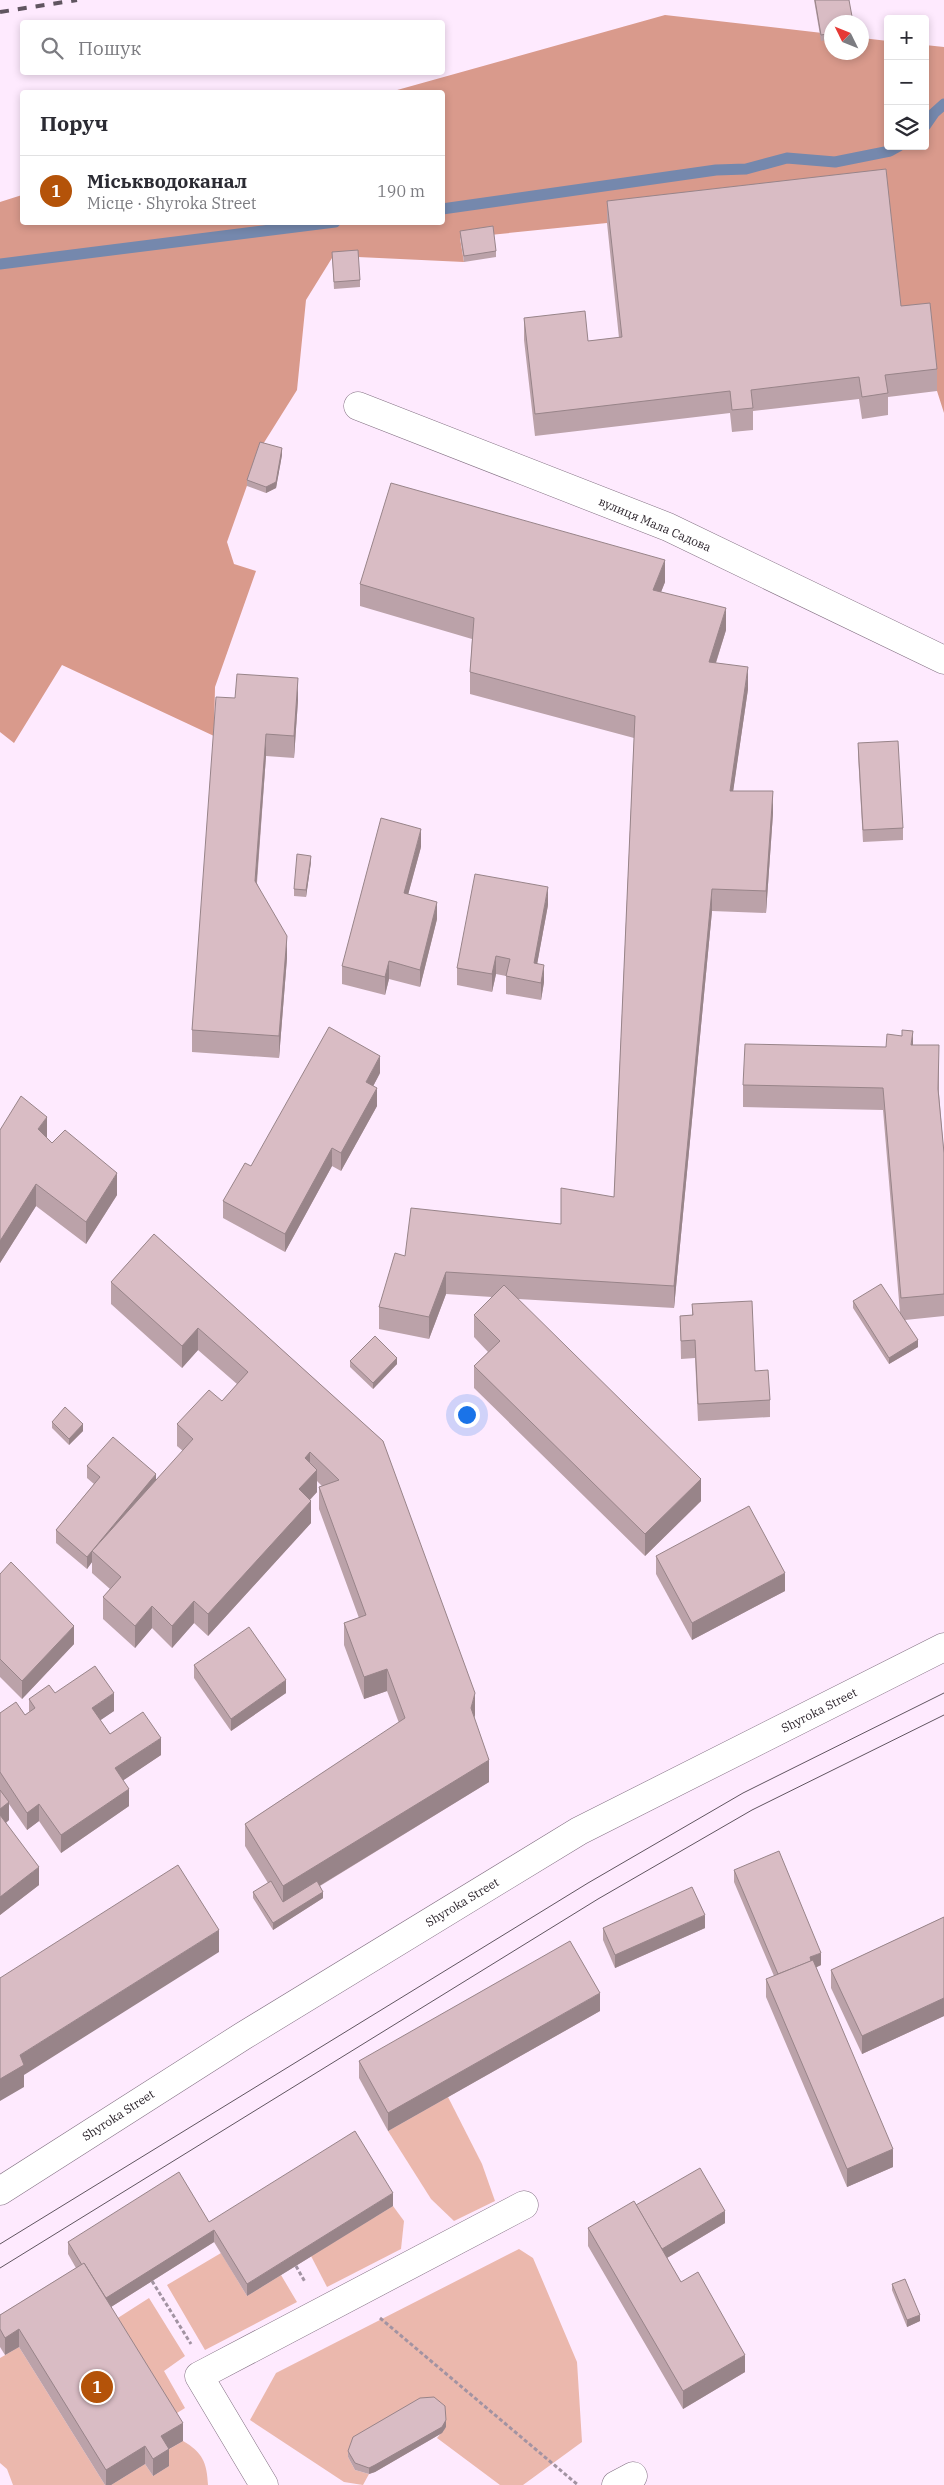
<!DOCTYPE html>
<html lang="uk">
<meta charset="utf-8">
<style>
:root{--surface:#fff;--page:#f2f2f3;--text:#2b2b33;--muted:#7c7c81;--line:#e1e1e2;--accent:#b45309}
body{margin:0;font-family:"IBM Plex Serif",serif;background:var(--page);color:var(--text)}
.controls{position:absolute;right:15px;top:15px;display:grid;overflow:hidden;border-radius:5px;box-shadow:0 2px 8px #0003}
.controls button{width:45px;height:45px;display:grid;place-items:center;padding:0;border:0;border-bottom:1px solid var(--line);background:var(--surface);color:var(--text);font:25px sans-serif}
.compass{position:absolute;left:824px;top:15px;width:45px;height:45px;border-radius:50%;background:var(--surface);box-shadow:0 2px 8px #0003;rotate:313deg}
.you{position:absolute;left:466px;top:1414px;width:18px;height:18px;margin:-12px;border:4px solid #fff;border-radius:50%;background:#1a73e8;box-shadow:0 0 0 8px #1a73e833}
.badge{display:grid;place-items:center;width:32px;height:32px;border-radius:50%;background:var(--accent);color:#fff;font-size:16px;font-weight:700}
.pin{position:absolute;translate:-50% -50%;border:2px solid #fff;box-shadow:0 1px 5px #0006}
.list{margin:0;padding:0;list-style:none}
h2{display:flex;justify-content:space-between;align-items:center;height:65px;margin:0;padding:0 20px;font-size:21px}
h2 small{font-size:16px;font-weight:400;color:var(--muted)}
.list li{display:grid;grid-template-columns:32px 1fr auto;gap:15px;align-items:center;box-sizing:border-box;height:70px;padding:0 20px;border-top:1px solid var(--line)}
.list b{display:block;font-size:19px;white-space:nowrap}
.list p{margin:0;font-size:16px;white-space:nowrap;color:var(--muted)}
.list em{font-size:16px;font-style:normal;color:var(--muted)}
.icon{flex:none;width:28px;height:28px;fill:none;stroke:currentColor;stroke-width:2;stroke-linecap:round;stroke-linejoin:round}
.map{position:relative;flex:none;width:944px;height:2485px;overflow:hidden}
.search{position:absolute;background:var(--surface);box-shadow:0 2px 8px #0003;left:20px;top:20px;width:425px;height:55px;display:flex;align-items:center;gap:12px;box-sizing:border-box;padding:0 18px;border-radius:5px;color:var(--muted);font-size:19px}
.panel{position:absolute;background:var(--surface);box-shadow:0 2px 8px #0003;left:20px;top:90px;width:425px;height:135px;border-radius:5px}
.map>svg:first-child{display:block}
</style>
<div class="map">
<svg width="944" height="2485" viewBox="0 0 944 2485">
<rect width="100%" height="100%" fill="#feeafe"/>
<g fill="#ebb8ad">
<polygon points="448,2097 482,2164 495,2201 454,2221 431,2199 388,2131"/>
<polygon points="393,2206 404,2221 401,2249 327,2287 311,2256"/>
<polygon points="519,2249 533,2258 577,2362 582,2442 523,2485 500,2485 437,2438 446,2427 445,2413 348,2457 355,2470 369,2474 363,2485 344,2482 250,2420 276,2373"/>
<polygon points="221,2253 247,2296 281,2275 297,2302 205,2350 167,2285"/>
<polygon points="149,2298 185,2356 164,2371 185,2408 169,2418 110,2323"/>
<polygon points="19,2347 105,2485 13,2485 7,2469 0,2463 0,2358"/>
<path d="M183 2441C202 2452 207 2462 208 2485H111L145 2464 153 2476 169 2466 161 2454Z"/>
</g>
<polygon fill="#d99a8c" points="665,15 831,34 832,52 862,52 862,38 888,41 888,146 925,146 925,45 944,47 944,413 937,391 930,325 607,223 460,238 464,262 358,257 332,258 306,300 297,390 260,449 227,542 234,564 256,571 215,687 214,736 62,665 14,743 0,732 0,202 22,195 22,222 442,222 442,92 390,92"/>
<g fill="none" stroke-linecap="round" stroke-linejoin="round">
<g stroke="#7588ad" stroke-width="11">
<polyline points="925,126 934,113 944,104"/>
<polyline points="442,209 716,170 746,169 787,158 835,162 890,151 899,146"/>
<polyline points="0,264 335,222"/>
</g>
<defs>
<g id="minor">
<polyline points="358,406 668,527 944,660"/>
<polyline points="0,2191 243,2036 579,1831 944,1647"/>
<polyline points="264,2485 199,2376 524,2205"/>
<polyline points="616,2485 633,2476"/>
</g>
</defs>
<use href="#minor" stroke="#837183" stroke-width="29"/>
<g stroke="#a293a2" stroke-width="3" stroke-dasharray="4 2.5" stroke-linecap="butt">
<polyline points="296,2266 305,2282"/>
<polyline points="152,2281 191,2344"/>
<polyline points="380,2318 578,2485"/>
</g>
<use href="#minor" stroke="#fff" stroke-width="28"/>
<g stroke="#605560" stroke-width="1">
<polyline points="0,2244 588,1883 743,1793 944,1693"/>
<polyline points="0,2268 598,1899 752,1810 944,1715"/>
</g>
<polyline stroke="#605560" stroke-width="4" stroke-dasharray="9 9" stroke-linecap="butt" points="0,12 77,0"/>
</g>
<g fill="#bba2a9">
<polygon points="814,0 849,0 832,22 832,39 821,41"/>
<polygon points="607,201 901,306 937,369 937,391 888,397 888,415 862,419 859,399 753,411 753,430 732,432 730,413 535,436 524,340 524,318 588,341 619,338 607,223"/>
<polygon points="460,231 496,251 496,257 464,262 460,237"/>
<polygon points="332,252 360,280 360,287 334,289"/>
<polygon points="282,455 276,488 266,493 247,486 247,480"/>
<polygon points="665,582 661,592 726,630 716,663 748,689 733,791 773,813 766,913 712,911 674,1308 518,1299 701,1501 645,1556 474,1388 474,1366 488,1352 474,1337 474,1315 492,1297 446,1294 429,1339 379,1329 379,1307 405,1256 561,1224 614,1197 634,738 470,694 470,672 472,639 360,606 360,584"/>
<polygon points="235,698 298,700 294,758 266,756 257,883 287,958 279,1058 192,1052 192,1030"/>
<polygon points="858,743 903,828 903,840 863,842 858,755"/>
<polygon points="421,847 408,894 437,919 420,987 389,979 385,995 342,984 342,966"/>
<polygon points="311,862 306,897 294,896 294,889"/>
<polygon points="548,905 537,964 544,982 541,1000 506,994 506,976 496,974 492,992 457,985 457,968"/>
<polygon points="902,1036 939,1067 939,1094 944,1153 944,1316 905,1320 918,1347 889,1364 853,1308 853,1301 900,1313 883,1110 743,1107 743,1085 886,1047"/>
<polygon points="380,1073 373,1086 377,1106 341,1171 332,1166 285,1252 223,1218 223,1201 251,1166"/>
<polygon points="0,1130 47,1139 117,1195 86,1244 36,1206 0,1263"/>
<polygon points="154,1234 383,1441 475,1715 474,1717 489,1782 320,1886 323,1898 273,1930 253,1898 253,1892 268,1883 245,1846 245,1824 399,1723 387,1691 364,1699 344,1645 344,1623 359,1618 319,1509 319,1487 322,1486 317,1481 317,1492 310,1500 311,1523 208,1636 194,1623 172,1648 152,1628 135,1648 103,1619 103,1597 110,1589 92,1573 92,1562 87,1569 56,1543 56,1530 94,1484 87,1478 87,1466 156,1480 183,1451 177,1446 177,1424 222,1401 237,1384 198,1350 182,1368 111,1304 111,1282"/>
<polygon points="692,1304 755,1371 770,1400 770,1417 698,1421 695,1358 681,1359 680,1316 692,1315"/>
<polygon points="350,1361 397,1364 373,1389 350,1367"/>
<polygon points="52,1422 83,1431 69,1445 52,1428"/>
<polygon points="656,1556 785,1591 692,1640 656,1574"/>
<polygon points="0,1574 74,1644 22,1699 0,1677"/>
<polygon points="194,1665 286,1693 231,1731 194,1678"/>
<polygon points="55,1693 114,1711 100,1720 110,1734 161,1755 123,1780 129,1806 61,1853 39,1821 27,1830 9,1804 9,1820 6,1823 39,1885 0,1915 0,1713 25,1715 29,1712 29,1699"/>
<polygon points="734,1870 821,1965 816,1967 893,2167 847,2187 766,1997 766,1979 774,1976 734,1882"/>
<polygon points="944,1917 944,2016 862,2054 831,1988 831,1970"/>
<polygon points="603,1928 705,1928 615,1968 603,1940"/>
<polygon points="600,2011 388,2131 359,2078 359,2061"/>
<polygon points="636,2205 725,2223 667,2258 681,2282 745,2372 683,2409 588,2246 588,2228"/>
<polygon points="393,2206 247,2296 214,2242 111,2307 183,2441 169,2449 169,2466 153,2476 145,2464 111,2485 105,2485 19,2347 5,2355 0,2347 0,2315 76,2268 68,2254 68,2242 209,2222"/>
<polygon points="892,2284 920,2321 907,2327 892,2290"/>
<polygon points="446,2427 442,2433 375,2472 369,2474 355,2470 348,2457 348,2451"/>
</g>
<g fill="#988489">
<polygon points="282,448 282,455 276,488 266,493 266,487"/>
<polygon points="665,560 665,582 653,612 653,590"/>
<polygon points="726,608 726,630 709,684 709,662"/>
<polygon points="748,667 748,689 730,813 730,791"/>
<polygon points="298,678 298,700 294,758 294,736"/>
<polygon points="266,734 266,756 255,903 255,881"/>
<polygon points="773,791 773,813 766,913 766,891"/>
<polygon points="421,829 421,847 404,910 404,893"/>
<polygon points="311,856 311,862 306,897 306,890"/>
<polygon points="548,887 548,905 534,981 534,963"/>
<polygon points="712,889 712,911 674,1308 674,1286"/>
<polygon points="437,902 437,919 420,987 420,970"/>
<polygon points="287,936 287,958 279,1058 279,1036"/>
<polygon points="496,956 496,974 492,992 492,974"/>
<polygon points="389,961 389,979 385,995 385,977"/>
<polygon points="544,965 544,982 541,1000 541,983"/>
<polygon points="913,1031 913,1053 911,1045"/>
<polygon points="380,1056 380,1073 366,1100 366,1082"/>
<polygon points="377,1088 377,1106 341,1171 341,1153"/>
<polygon points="47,1117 47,1139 38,1129"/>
<polygon points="332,1148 332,1166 285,1252 285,1234"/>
<polygon points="117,1173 117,1195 86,1244 86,1222"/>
<polygon points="36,1184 36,1206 0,1263 0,1241"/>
<polygon points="446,1272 446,1294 429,1339 429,1317"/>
<polygon points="198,1328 198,1350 182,1368 182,1346"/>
<polygon points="918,1340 918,1347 889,1364 889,1358"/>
<polygon points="397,1358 397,1364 373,1389 373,1383"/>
<polygon points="83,1424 83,1431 69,1445 69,1439"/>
<polygon points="310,1452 310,1474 305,1458"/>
<polygon points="317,1470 317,1492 299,1511 299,1489"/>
<polygon points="156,1474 156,1486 92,1551 92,1562 87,1569 87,1557"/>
<polygon points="701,1479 701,1501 645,1556 645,1534"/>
<polygon points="311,1501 311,1523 208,1636 208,1614"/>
<polygon points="785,1573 785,1591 692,1640 692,1623"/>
<polygon points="194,1601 194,1623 172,1648 172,1626"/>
<polygon points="152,1606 152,1628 135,1648 135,1626"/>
<polygon points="74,1626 74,1644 22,1699 22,1681"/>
<polygon points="387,1669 387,1691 364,1699 364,1677"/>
<polygon points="286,1680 286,1693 231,1731 231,1719"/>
<polygon points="114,1693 114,1711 92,1726 92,1708"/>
<polygon points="475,1693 475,1715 471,1730 471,1708"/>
<polygon points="161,1738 161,1755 115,1786 115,1768"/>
<polygon points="489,1760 489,1782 283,1908 283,1886"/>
<polygon points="129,1789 129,1806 61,1853 61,1835"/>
<polygon points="9,1802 9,1820 0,1827 0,1809"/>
<polygon points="39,1804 39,1821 27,1830 27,1813"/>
<polygon points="39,1867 39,1885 0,1915 0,1897"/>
<polygon points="323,1892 323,1898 273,1930 273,1923"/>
<polygon points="705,1915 705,1928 615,1968 615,1955"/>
<polygon points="219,1930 219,1952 24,2075 24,2087 0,2101 0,2079 20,2055"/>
<polygon points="821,1953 821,1965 813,1969 810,1957"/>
<polygon points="600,1993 600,2011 388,2131 388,2113"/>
<polygon points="944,1998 944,2016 862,2054 862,2036"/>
<polygon points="893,2149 893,2167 847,2187 847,2169"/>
<polygon points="393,2193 393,2206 247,2296 247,2284"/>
<polygon points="725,2211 725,2223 660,2262 660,2250"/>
<polygon points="214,2230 214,2242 103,2312 103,2299"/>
<polygon points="920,2315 920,2321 907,2327 907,2320"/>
<polygon points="19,2329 19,2347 5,2355 5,2338"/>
<polygon points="745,2355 745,2372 683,2409 683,2391"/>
<polygon points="446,2420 446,2427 442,2433 375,2472 369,2474 369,2468"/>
<polygon points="183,2423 183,2441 169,2449 169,2466 153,2476 153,2459 161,2436"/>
<polygon points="145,2446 145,2464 111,2485 106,2485 106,2470"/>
</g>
<g fill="#d9bcc4" stroke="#988489">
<polygon points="815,0 849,0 853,22 832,22 832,33 821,35"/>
<polygon points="886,169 901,306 930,303 937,369 885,375 888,393 862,397 859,377 751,390 753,408 732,410 730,391 535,414 524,318 585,311 588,341 622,337 607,201"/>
<polygon points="493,226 496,251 464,256 460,231"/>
<polygon points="358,250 360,280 334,282 332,252"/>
<polygon points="260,442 282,448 276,482 266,487 247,480"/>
<polygon points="391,483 665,560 653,590 726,608 709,662 748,667 730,791 773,791 766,891 712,889 674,1286 446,1272 429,1317 379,1307 395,1253 405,1256 411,1208 561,1224 561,1188 614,1197 635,716 470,672 474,618 360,584"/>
<polygon points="237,674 298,678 294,736 266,734 255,881 287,936 279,1036 192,1030 216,697 235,698"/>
<polygon points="898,741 903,828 863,830 858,743"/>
<polygon points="381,818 421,829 404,893 437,902 420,970 389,961 385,977 342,966"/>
<polygon points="297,854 311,856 306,890 294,889"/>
<polygon points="475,874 548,887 534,963 544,965 541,983 506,976 510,959 496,956 492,974 457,968"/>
<polygon points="329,1027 380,1056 366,1082 377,1088 341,1153 332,1148 285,1234 223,1201 245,1163 251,1166"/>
<polygon points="902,1030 913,1031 911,1045 939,1045 938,1089 944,1153 944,1294 901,1298 883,1088 743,1085 745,1044 886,1047 887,1034 902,1036"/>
<polygon points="21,1096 47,1117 38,1129 52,1143 65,1130 117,1173 86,1222 36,1184 0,1241 0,1130"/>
<polygon points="154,1234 383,1441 475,1693 471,1708 489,1760 283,1886 245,1824 405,1718 387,1669 364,1677 344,1623 366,1615 319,1487 339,1480 310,1452 305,1458 317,1470 299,1489 311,1501 208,1614 194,1601 172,1626 152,1606 135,1626 103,1597 121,1577 92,1551 193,1439 177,1424 209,1390 222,1401 248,1372 198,1328 182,1346 111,1282"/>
<polygon points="881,1284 918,1340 889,1358 853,1301"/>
<polygon points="504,1285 701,1479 645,1534 474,1366 500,1341 474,1315"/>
<polygon points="752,1301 755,1371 768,1370 770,1400 698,1404 695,1340 681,1341 680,1316 693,1315 692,1304"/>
<polygon points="375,1336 397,1358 373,1383 350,1361"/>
<polygon points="65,1407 83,1424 69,1439 52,1422"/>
<polygon points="113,1437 156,1474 87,1557 56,1530 100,1477 87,1466"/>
<polygon points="749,1506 785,1573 692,1623 656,1556"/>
<polygon points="11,1562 74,1626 22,1681 0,1659 0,1574"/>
<polygon points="249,1627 286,1680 231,1719 194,1665"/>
<polygon points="95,1666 114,1693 92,1708 110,1734 143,1712 161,1738 115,1768 129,1789 61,1835 39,1804 27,1813 0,1772 0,1713 16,1702 25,1715 35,1708 29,1699 49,1685 55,1693"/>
<polygon points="0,1790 9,1802 0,1809"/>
<polygon points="0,1815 39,1867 0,1897"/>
<polygon points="779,1851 821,1953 810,1957 811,1961 778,1974 734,1870"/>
<polygon points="178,1865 219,1930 20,2055 24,2065 0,2079 0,1978"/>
<polygon points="271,1881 283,1902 317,1881 323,1892 273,1923 253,1892"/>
<polygon points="692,1887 705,1915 615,1955 603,1928"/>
<polygon points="944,1917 944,1998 862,2036 831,1970"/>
<polygon points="570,1941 600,1993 388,2113 359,2061"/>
<polygon points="813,1960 893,2149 847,2169 766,1979"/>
<polygon points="355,2131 393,2193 247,2284 214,2230 106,2298 84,2263 82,2265 68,2242 179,2172 209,2222"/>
<polygon points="700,2168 725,2211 662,2249 636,2205"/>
<polygon points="634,2201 681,2282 698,2272 745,2355 683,2391 588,2228"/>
<polygon points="84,2263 183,2423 161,2436 169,2449 153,2459 145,2446 106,2470 19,2329 5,2338 0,2329 0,2315"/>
<polygon points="905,2279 920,2315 907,2320 892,2284"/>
<polygon points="434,2397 445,2406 446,2420 442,2427 375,2465 369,2468 355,2463 348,2451 353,2437 420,2398"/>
</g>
<g text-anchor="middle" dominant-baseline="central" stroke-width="4" stroke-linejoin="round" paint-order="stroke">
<g font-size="12" fill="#2b232b" stroke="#fff">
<text transform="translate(655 524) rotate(23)">вулиця Мала Садова</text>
<text transform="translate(819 1710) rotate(-27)">Shyroka Street</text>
<text transform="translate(462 1902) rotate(-31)">Shyroka Street</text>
<text transform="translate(118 2115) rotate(-33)">Shyroka Street</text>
</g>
</g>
</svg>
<div class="controls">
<button>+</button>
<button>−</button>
<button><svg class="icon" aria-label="layers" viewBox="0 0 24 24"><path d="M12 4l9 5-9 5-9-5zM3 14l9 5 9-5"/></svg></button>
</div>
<svg class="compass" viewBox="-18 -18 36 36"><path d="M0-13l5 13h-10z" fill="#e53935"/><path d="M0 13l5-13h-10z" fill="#7c7c81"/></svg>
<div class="you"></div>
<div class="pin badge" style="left:97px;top:2387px">1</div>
<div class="search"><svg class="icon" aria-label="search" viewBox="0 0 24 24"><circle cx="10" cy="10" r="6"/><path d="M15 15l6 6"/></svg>Пошук</div>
<section class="panel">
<h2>Поруч<small></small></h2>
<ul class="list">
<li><span class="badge">1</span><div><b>Міськводоканал</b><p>Місце · Shyroka Street</p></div><em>190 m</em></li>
</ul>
</section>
</div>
